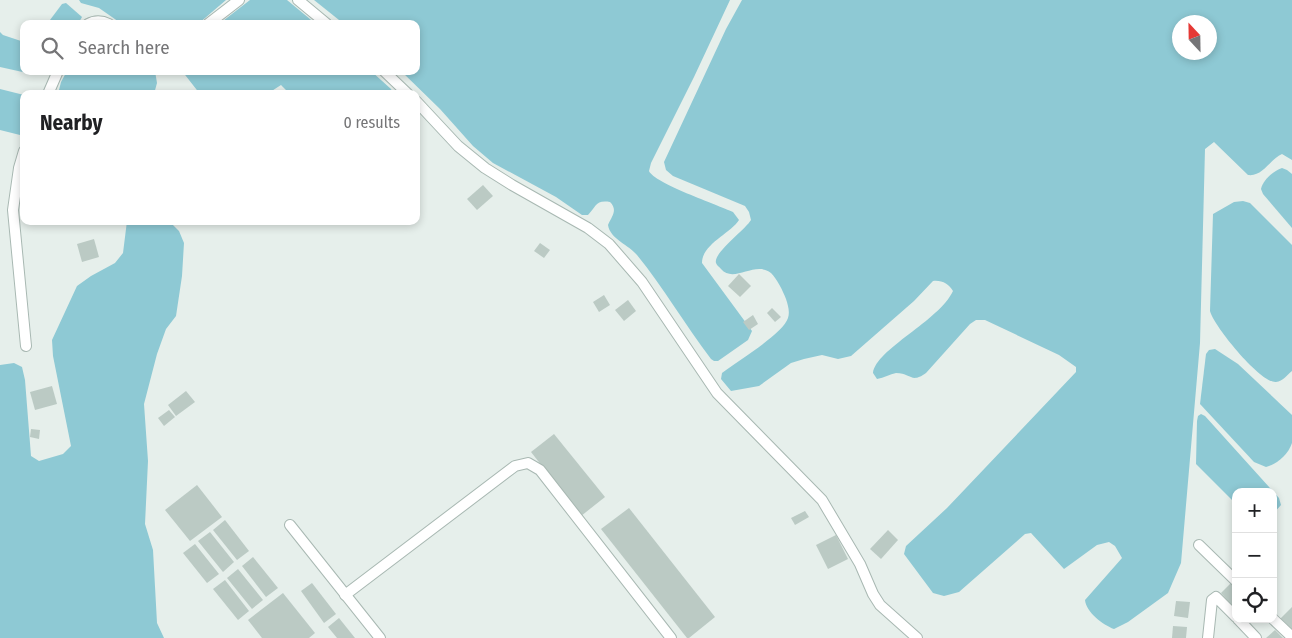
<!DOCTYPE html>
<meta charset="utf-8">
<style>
:root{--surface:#fff;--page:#f2f2f2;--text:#202124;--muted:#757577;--line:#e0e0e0}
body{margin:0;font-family:"Fira Sans Condensed",sans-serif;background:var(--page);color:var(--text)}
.controls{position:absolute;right:15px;bottom:15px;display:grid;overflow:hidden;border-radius:10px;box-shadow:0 2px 8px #0003}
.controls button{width:45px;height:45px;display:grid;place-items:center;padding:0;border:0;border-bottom:1px solid var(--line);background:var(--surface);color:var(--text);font:25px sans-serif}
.compass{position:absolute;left:1172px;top:15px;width:45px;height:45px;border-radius:50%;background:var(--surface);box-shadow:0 2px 8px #0003;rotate:338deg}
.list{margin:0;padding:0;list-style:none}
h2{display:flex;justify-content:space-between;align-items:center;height:65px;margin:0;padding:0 20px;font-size:21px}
h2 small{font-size:16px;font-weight:400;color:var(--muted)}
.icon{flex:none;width:28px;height:28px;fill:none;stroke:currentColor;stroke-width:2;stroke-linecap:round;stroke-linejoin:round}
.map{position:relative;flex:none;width:1292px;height:638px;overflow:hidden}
.search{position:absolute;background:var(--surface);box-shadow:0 2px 8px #0003;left:20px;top:20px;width:400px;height:55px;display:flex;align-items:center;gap:12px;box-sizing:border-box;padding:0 18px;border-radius:10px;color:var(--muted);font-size:19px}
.panel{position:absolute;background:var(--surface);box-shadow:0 2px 8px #0003;left:20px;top:90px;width:400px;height:135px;border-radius:10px}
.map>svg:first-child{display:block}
</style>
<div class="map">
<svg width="1292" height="638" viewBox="0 0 1292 638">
<rect width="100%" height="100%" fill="#e6efeb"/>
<g fill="#8ec9d4" fill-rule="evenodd">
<polygon points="79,0 226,0 198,24 122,24 99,8 81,3"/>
<polygon points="250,0 287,0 316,24 219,24"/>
<path d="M314 0H730L694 77 651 163 649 171C654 183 718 205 733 212L739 220C730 234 702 244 702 263L752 331 748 340 718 361H714L711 359C685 325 664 288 637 255 629 245 610 239 608 225 612 216 618 210 610 202 595 200 597 206 588 215H582L556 197 493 163 473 146 440 109 401 71H416V24H344Z"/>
<path d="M742 0H1292V160L1282 154C1270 159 1263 177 1248 175L1214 142 1205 149 1200 343 1181 563 1168 593 1128 622 1114 629C1103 625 1086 612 1085 600L1122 558 1115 546 1109 542 1097 545 1064 569 1031 533 1025 534 959 592 944 596 933 593 904 554 906 546 947 508 1076 372V367L1059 355 985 320H976L970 324 926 373C911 384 911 373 896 373 890 374 884 378 877 379L873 373C876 349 939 321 953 291 949 284 942 280 933 281L914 301 851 356 838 359 822 355 804 359 791 363 759 386 731 391 721 379 722 373C736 362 783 334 788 318 790 312 788 305 786 299 783 291 777 279 771 273 755 260 734 284 721 269 720 267 717 266 716 263 713 253 745 230 751 220L749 212 745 206 673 176 666 170 664 162 726 29ZM1180 22H1210V52H1180Z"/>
<polygon points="66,3 82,17 78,24 47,24 62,4"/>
<polygon points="0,32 3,35 24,42 24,71 43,71 27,73 0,67"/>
<polygon points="67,71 155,71 157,83 154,94 58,94 61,82"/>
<polygon points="182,71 371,71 391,89 393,94 287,94 287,91 281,85 267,94 200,94"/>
<polygon points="0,89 24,95 24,133 20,135 0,130"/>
<path d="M1282 168 1287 170 1292 174V228L1263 194 1261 189C1263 180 1273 171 1282 168Z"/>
<path d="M1243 201 1250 203 1292 245V371C1287 375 1283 381 1276 382 1261 384 1213 325 1210 311L1213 214 1234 202Z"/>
<polygon points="127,221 169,221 179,231 184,243 182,276 176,316 166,329 157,354 144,404 148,461 145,524 153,550 157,623 164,638 0,638 0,365 14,363 22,367 25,380 31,456 39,461 63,454 71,446 53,356 52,340 77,286 91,276 115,263 123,253"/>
<path d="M1215 349 1238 364 1292 415C1292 423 1292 436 1292 443 1288 455 1277 464 1266 467L1254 462 1200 404 1206 354 1209 350Z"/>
<polygon points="1201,414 1205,416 1279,498 1281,505 1273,514 1273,492 1236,492 1236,504 1196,464 1197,421 1198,416"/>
</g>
<g fill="#bbcac4">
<polygon points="483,185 493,196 477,210 467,199"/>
<polygon points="94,239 99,257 82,262 77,244"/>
<polygon points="540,243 550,250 544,258 534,251"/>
<polygon points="739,274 751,286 740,297 728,286"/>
<polygon points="604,295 610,305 599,312 593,302"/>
<polygon points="628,300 636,311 624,321 615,310"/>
<polygon points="772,308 781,317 775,322 767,313"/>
<polygon points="753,315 758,324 749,330 743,322"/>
<polygon points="52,386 57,404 35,410 30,392"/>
<polygon points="186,391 195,402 176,416 168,405"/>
<polygon points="169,410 175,417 164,426 158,418"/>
<polygon points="31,429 40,430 39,439 30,437"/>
<polygon points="554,434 605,497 581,516 531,452"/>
<polygon points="197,485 222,517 190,541 165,510"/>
<polygon points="629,508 715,617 689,638 687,638 601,529"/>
<polygon points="805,511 809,517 795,525 791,518"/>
<polygon points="225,520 249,551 237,560 213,530"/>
<polygon points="888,530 898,540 881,559 870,549"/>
<polygon points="210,532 234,562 223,572 198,541"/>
<polygon points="836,535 848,559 828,569 816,545"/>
<polygon points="195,544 219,574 207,583 183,553"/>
<polygon points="253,557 278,588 266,597 242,566"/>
<polygon points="238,569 263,600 252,609 227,578"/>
<polygon points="225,580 249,611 238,620 213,589"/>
<polygon points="312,583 336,614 324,623 301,591"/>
<polygon points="1231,583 1236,588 1236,610 1221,593"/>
<polygon points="283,593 315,633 309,638 262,638 248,620"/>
<polygon points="1176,601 1190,602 1188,618 1174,616"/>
<polygon points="1292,607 1292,632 1280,619"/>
<polygon points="339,618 355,638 337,638 328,627"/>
<polygon points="1173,626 1187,627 1186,638 1172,638"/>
<polygon points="1275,630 1283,638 1266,638"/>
</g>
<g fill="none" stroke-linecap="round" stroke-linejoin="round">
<defs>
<g id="minor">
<polyline points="298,0 327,24"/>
<path d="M88 24C95 20 101 20 109 24"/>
<polyline points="208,24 239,0"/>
<polyline points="384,71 408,94"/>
<polyline points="48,94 58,71"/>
<polyline points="416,101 458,146 485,168 512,185 588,228 609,244 642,282 717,393 822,500 860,564 873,594 880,605 917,638"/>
<polyline points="24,151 19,168 13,210 26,346"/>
<polyline points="290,525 380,638"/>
<polyline points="1199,545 1236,581"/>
<polyline points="345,595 515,466 528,463 540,470 671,638"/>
<polyline points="1238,619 1256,638"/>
<polyline points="1273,619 1292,637"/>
<polyline points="1208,638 1212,600 1216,597 1236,617"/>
</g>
</defs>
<use href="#minor" stroke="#a8b8b2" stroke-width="12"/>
<use href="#minor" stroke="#fff" stroke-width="10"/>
</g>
</svg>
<div class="controls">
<button>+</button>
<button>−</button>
<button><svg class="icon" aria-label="locate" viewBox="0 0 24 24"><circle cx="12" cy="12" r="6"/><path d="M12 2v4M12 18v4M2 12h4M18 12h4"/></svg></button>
</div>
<svg class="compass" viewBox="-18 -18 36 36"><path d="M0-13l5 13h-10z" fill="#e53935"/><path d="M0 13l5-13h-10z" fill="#757577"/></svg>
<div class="search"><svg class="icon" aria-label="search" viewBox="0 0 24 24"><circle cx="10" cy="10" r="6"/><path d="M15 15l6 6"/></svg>Search here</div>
<section class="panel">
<h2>Nearby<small>0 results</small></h2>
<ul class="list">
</ul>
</section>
</div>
